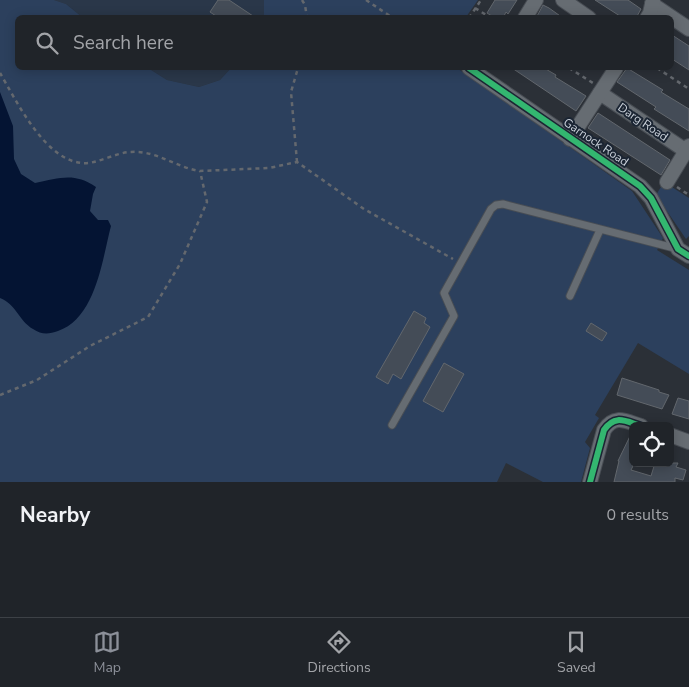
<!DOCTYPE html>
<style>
:root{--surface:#202429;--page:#282c31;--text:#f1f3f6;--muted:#a2a4a8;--line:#3d4146;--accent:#8c9099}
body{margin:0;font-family:"Nunito Sans",sans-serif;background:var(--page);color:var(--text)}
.controls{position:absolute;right:15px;bottom:15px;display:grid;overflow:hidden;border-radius:8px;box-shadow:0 2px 12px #0003}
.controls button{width:45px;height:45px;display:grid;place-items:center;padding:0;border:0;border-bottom:1px solid var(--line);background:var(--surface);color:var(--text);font:25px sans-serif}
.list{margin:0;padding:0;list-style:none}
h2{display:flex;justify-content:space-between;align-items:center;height:65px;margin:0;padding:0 20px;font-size:21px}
h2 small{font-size:16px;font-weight:400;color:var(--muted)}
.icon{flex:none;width:28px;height:28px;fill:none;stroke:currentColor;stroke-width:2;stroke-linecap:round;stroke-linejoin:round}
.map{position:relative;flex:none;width:689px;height:482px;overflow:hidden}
.search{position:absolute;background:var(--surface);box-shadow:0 2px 12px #0003;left:15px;right:15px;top:15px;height:55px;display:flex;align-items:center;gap:12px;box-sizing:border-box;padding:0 18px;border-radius:8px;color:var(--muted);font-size:19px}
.sheet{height:135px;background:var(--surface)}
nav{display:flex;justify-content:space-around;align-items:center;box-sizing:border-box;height:70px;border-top:1px solid var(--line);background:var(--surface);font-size:14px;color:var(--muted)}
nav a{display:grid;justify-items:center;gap:2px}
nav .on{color:var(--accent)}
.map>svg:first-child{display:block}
</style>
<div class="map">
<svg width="689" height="482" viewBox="0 0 689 482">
<rect width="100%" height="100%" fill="#2b3037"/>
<g fill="#2a3749">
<polygon points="54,0 264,0 264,17 82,17 66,4"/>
<polygon points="148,68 231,68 220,80 199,87 167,80"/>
</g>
<g fill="#2c405d">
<polygon points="0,0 54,0 66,4 82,17 18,18 18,68 148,68 167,80 199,87 220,80 231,68 457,68 632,191 663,238 657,250 689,270 689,374 638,343 595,415 599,418 585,442 590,448 581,482 543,482 506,463 497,482 0,482"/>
<polygon points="264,0 478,0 466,17 264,18"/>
<polygon points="664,182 689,198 689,236 686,239 656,195"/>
</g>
<path fill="#041433" d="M0 92 13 126 14 159 21 174 35 183C60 178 74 172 96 187L93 194 90 211 98 220H108L111 226C102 260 96 318 58 331 49 334 42 335 33 329 19 321 16 304 0 298Z"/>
<g fill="#444c57" stroke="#62676d">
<polygon points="218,0 229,0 256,18 219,18 210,12"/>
<polygon points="495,0 517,0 508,14 506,12 503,18 495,18 487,13"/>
<polygon points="595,0 628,0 641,9 636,18 623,18"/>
<polygon points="543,5 549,8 563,18 536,18"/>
<polygon points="672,35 689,46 689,70 672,59"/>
<polygon points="512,68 544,68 556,75 555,77 586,96 576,111"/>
<polygon points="627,68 663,90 661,92 689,109 689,131 654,109 656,107 617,82"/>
<polygon points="598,113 670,160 661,175 588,128"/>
<polygon points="414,311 426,318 424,323 430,327 401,379 393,374 388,384 376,377"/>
<polygon points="591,323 607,333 602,341 586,331"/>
<polygon points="444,363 464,374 443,412 423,401"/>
<polygon points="622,378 659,390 659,392 669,395 662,409 617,395"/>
<polygon points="678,398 689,401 689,419 672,414"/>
<polygon points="632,432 633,466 631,470 651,476 655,463 678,463 676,467 686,470 683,480 675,478 675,482 614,482 619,461 618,461"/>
</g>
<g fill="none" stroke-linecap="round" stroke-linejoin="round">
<defs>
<g id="service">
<polyline points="570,296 600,230"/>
<polyline points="392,425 454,316 444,293 491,209 496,205 503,204 678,249"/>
</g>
<g id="minor">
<polyline points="563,0 589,18"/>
<polyline points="652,4 689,29"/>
<polyline points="525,18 536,0"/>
<polyline points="647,18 650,13 653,0"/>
<polyline points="469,68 640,186 651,198 678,249 689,256"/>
<polyline points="600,93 686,151"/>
<polyline points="570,139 616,68"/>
<polyline points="667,182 689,146"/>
<polyline points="670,435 689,442"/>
<path d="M590 482 604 430C615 414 625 421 641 426"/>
</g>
</defs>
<use href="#service" stroke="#484d54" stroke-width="9"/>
<use href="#minor" stroke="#484d54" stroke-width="16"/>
<g stroke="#64686e" stroke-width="2.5" stroke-dasharray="4 4" stroke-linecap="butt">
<polyline points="302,0 305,5 307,18"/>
<polyline points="366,0 393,18"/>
<polyline points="475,8 491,18"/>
<polyline points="469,18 481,0"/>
<polyline points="569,68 593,83"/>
<polyline points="657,68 689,89"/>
<path d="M0 73C17 102 45 160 82 163 95 165 117 152 131 152 156 150 177 168 200 171L269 168 297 162 364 209 453 259"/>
<polyline points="297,162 291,92 298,68"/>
<polyline points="677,187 689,195"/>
<polyline points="0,395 37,380 90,346 148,317 180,264 207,202 200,171"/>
</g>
<use href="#service" stroke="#666c72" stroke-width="7"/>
<use href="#minor" stroke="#666c72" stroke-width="14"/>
<defs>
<g id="cycleway">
<polyline points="469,68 640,186 651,198 678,249 689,256"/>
<path d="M590 482 604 430C615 414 625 421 641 426"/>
</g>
</defs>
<use href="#cycleway" stroke="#1b2533" stroke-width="9"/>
<use href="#cycleway" stroke="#33b770" stroke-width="6"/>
</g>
<g text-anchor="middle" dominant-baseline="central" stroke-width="4" stroke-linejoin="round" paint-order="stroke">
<g font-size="12" fill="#cbd2db" stroke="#1b2533">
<text transform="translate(643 122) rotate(34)">Darg Road</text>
<text transform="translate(596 142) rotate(34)">Garnock Road</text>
</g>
</g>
</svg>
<div class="controls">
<button><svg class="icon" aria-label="locate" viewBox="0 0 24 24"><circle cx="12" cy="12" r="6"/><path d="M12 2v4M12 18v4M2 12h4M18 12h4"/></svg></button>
</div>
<div class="search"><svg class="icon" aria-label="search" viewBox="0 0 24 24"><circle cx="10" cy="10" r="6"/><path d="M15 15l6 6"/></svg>Search here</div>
</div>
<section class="sheet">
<h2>Nearby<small>0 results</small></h2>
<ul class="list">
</ul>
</section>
<nav>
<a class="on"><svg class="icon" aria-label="map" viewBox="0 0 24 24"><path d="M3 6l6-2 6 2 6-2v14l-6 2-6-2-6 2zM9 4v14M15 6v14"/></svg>Map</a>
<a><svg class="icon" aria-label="directions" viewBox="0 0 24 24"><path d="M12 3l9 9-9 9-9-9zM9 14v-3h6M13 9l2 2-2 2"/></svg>Directions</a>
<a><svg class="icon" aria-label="saved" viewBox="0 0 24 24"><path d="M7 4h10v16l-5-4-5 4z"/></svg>Saved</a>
</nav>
